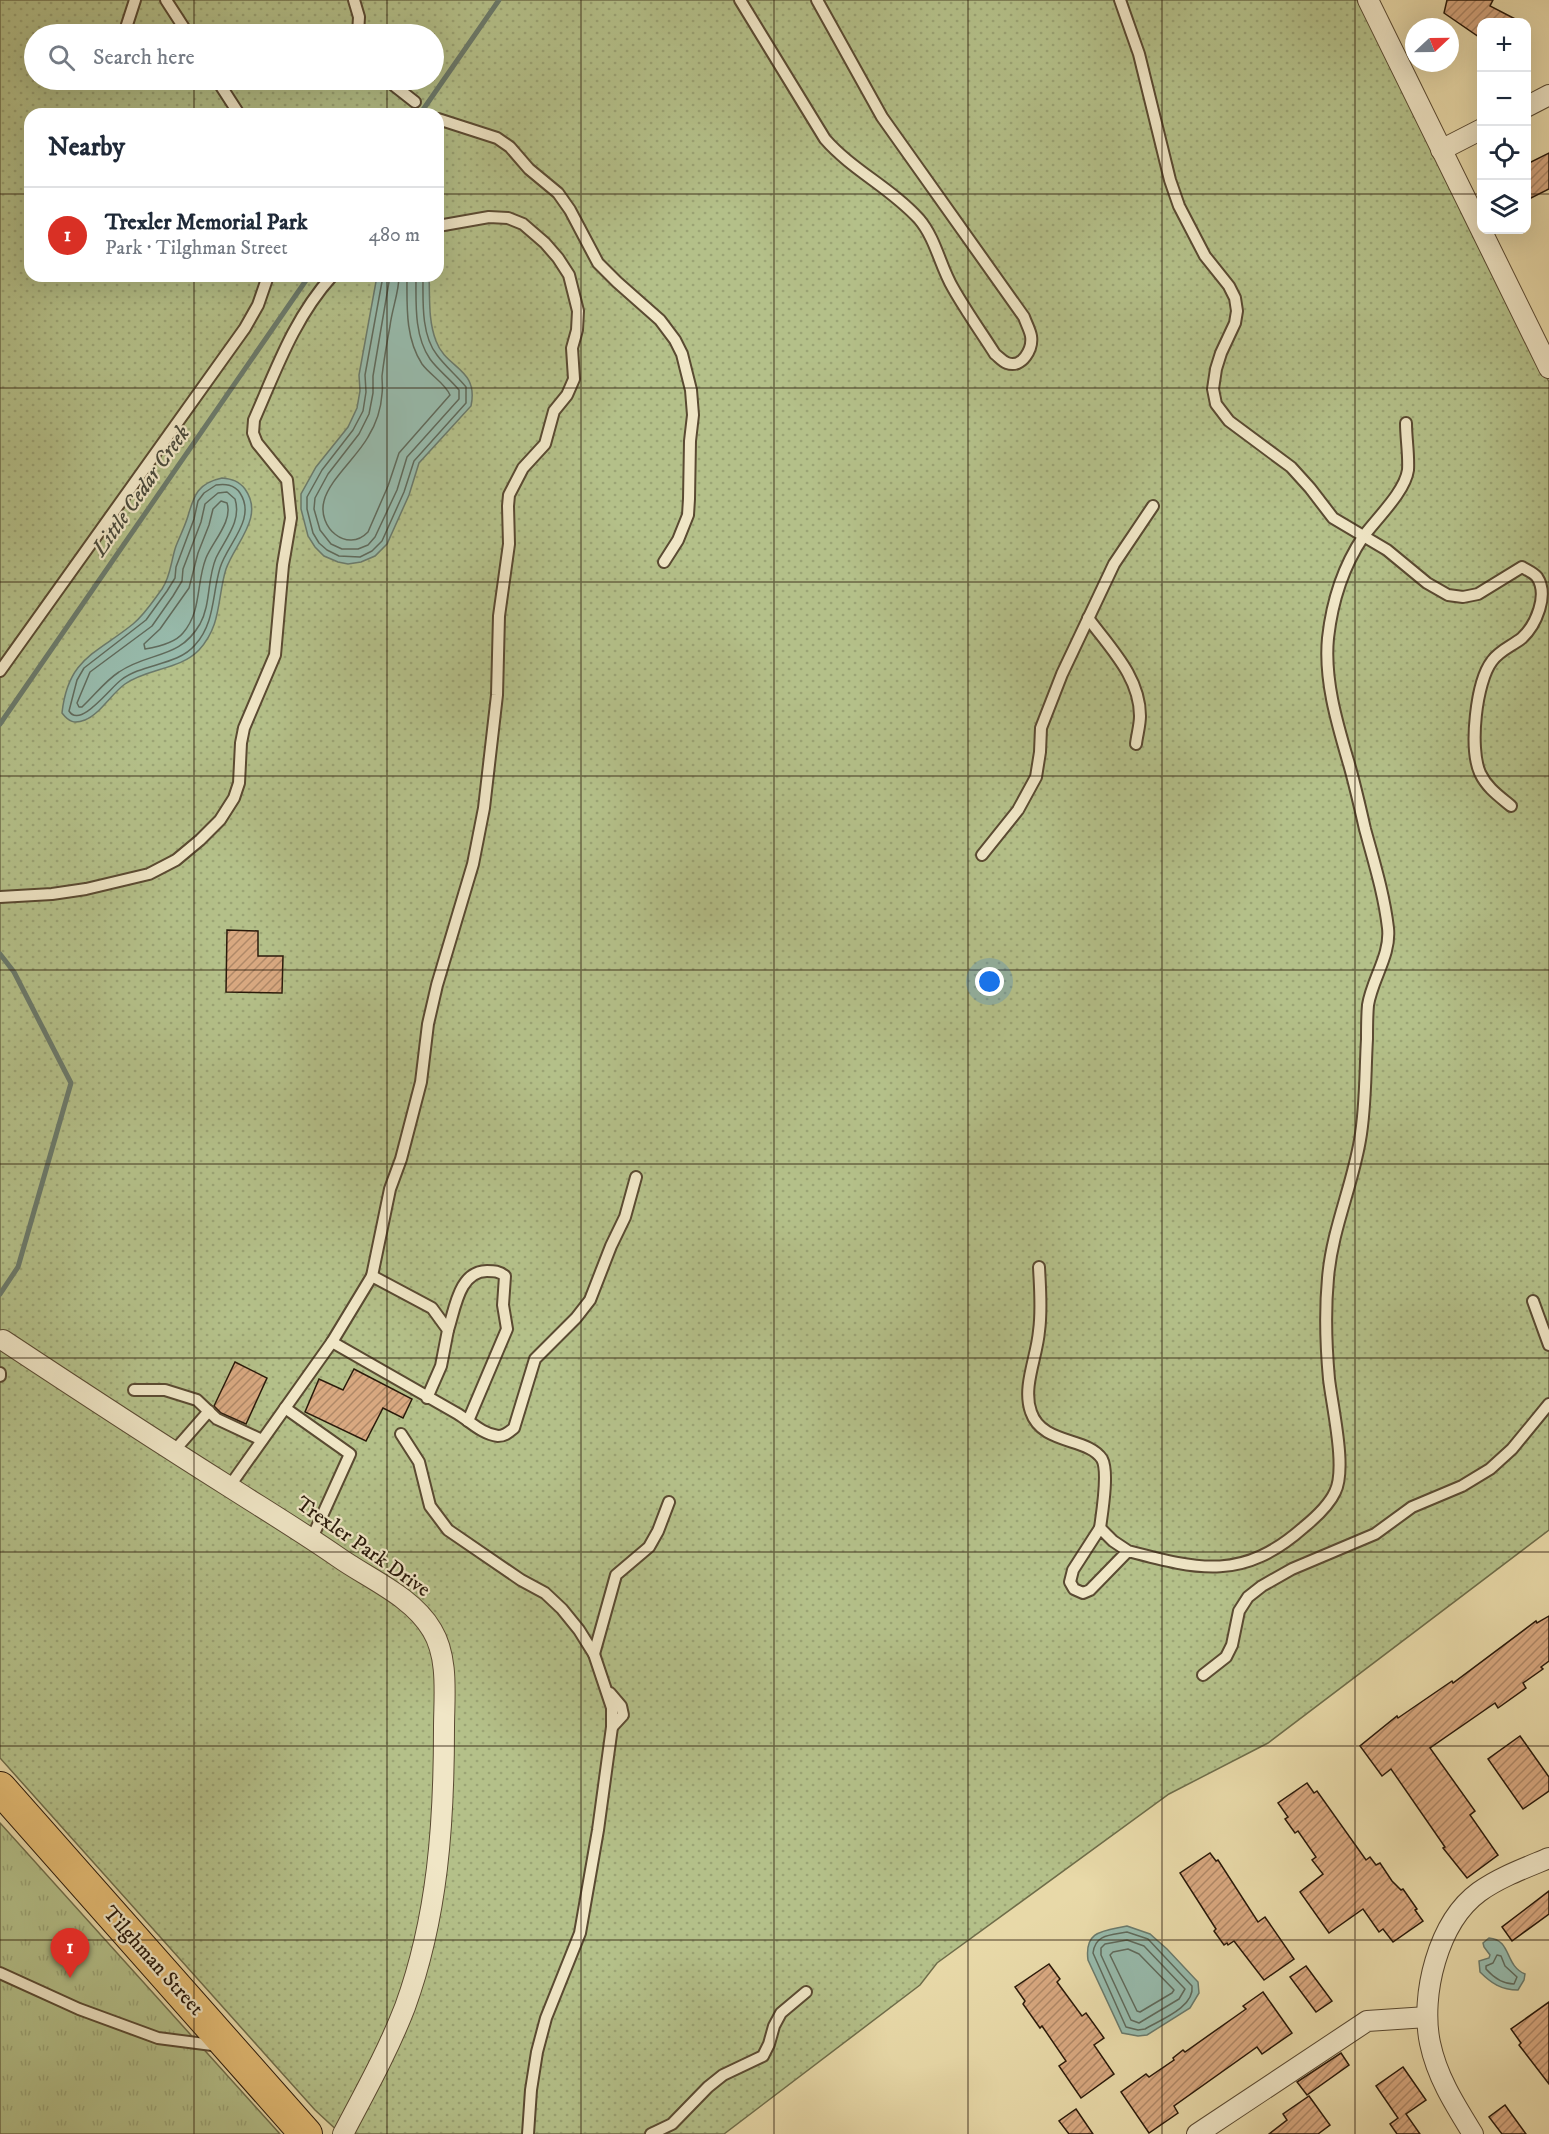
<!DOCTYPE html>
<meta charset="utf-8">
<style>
:root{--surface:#fff;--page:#f2f2f3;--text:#1f2937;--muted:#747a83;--line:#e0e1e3;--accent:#d93025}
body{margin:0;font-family:"IM FELL DW Pica",serif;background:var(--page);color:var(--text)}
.controls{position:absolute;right:18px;top:18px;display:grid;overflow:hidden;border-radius:12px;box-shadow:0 6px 24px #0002}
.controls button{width:54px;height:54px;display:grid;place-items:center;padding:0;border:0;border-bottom:2px solid var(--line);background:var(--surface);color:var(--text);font:30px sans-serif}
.compass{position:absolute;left:1405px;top:18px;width:54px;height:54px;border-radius:50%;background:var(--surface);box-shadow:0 6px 24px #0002;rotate:68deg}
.you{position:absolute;left:990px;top:982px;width:21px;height:21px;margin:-15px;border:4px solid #fff;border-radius:50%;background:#1a73e8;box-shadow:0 0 0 9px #1a73e833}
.badge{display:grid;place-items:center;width:39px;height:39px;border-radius:50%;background:var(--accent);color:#fff;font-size:20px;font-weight:700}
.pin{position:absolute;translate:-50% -50px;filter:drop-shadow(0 2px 3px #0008)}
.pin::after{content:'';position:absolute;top:32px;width:21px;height:18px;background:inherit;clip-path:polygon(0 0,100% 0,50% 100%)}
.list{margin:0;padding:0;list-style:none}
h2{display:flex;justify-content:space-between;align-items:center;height:78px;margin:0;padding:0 24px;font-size:26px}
h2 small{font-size:20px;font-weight:400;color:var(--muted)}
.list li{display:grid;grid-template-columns:39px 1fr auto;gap:18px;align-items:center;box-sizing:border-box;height:96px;padding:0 24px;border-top:2px solid var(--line)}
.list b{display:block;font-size:22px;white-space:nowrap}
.list p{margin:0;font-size:20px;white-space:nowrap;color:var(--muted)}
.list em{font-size:20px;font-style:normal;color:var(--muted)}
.icon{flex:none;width:33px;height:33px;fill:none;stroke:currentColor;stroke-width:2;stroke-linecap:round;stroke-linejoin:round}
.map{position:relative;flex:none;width:1549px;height:2134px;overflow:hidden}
.search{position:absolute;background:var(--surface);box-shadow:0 6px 24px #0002;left:24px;top:24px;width:420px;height:66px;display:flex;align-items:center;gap:15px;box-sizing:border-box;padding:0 21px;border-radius:33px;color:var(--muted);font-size:22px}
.panel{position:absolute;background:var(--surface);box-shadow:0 6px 24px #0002;left:24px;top:108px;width:420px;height:174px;border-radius:18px}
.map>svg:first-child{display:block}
</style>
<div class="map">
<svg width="1549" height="2134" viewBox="0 0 1549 2134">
<defs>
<pattern id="grass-dots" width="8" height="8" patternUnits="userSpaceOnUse" patternTransform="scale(1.5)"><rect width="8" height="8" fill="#b4c089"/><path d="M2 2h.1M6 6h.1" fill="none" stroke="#9ba475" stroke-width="1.8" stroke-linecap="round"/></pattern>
<pattern id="park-tufts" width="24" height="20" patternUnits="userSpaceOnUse" patternTransform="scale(1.5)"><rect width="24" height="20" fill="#b4c089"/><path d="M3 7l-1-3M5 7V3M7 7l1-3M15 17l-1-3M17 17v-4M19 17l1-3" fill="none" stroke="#9ba475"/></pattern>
<pattern id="building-hatch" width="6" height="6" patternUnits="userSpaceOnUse" patternTransform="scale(1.5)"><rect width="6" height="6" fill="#d8a880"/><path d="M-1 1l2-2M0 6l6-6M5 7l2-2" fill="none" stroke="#af8867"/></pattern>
</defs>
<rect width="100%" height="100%" fill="#e8d9a8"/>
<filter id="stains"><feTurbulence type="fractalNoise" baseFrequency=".00333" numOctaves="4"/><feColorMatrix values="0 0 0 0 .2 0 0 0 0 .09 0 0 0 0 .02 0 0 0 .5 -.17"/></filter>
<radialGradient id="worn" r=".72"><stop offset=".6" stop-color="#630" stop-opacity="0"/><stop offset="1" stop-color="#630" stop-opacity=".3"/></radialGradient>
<path fill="url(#grass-dots)" stroke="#6f6d4a" stroke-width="1.5" fill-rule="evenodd" d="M0 0H1357L1503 288 1549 382V1530L1268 1743 1169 1794 937 1963 920 1985 724 2134H341L315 2110 0 1758ZM34 34H434V80H34ZM30 114H438V276H30Z"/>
<polygon fill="url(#park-tufts)" stroke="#6f6d4a" stroke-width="1.5" points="0,1823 280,2134 0,2134"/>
<g fill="#97baab" stroke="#6b7a6b" stroke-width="1.5">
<path d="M377 276H429C430 298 428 320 436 341 446 369 479 368 471 406L419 463 409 495 387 544 375 556 361 562 348 564 338 562 324 556 315 547 308 536 301 509V494L316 467 348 427 357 408 360 391 359 375Z"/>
<path d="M222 478C232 479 239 481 245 489 265 517 235 543 226 569 217 598 222 625 199 650 180 670 148 668 125 684 112 693 99 715 85 720 74 724 69 722 62 713 68 658 96 654 133 624 145 614 153 601 162 589 171 576 171 560 176 546 180 536 185 526 188 516 194 495 198 483 222 478Z"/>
<path d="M1127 1926 1150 1934 1167 1949 1198 1982 1199 1993 1190 2008 1147 2035 1138 2036 1122 2033 1088 1960C1084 1930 1104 1931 1127 1926Z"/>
<path d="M1489 1938C1512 1940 1504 1965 1525 1974L1524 1980 1518 1990C1501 1990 1491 1983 1480 1972L1479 1961 1489 1958 1490 1955 1484 1947 1483 1943Z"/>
</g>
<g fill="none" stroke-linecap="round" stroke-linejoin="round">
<g stroke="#606a5b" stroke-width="1.5">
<path d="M383 276 365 375 366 392 363 411 353 430 322 470 307 497V509L313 533 319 543 327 550 339 556 360 557 372 551 382 541 404 492 414 461 466 403V387C457 376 445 366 437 355 421 335 423 301 423 276"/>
<path d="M390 276 373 376V393L369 414 359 434 328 474 315 498 314 509 320 530 331 544 342 549H358L368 545 375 537 397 490 407 457 459 399V390C450 379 438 370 430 359 414 336 416 303 416 276"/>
<path d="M399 276C399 292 392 309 390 326 387 342 384 359 382 376 382 382 383 388 382 394 381 410 376 424 368 437 357 457 329 480 324 501 317 527 347 554 368 532L388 486 399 453 450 395C445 383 430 375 422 364 405 338 407 305 407 276"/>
<path d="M216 485C225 484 234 484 240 493 257 519 227 544 220 568 212 595 215 623 195 645 177 666 143 663 121 680 110 688 80 729 69 711L77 680 84 668 146 620 167 591 175 578 176 567 194 519 198 501 204 493Z"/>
<path d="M227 492 235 499C242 521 225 539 216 558 207 579 211 604 200 624 179 660 150 651 119 672 105 681 95 695 82 707H79L77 703 90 672 152 626 173 596 182 581 183 569 201 522 205 504 218 493Z"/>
<path d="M221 501 227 503C233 521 213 541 206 558 196 583 202 611 183 633 175 643 157 647 145 649L144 644 160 629 189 588 198 553 209 525 213 509Z"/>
<path d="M1127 1932 1148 1939 1192 1986C1195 2007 1160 2020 1145 2029L1138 2030 1126 2027 1093 1953C1095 1934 1111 1935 1127 1932Z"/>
<polygon points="1127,1940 1144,1946 1185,1989 1179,1999 1139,2023 1131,2020 1101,1955 1101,1948 1105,1944"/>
<polygon points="1128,1949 1139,1954 1174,1990 1172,1993 1140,2012 1137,2011 1110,1955 1113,1952"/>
<path d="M1497 1955 1501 1956 1505 1966 1517 1977 1514 1984C1503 1984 1494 1978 1486 1969V1966L1493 1963Z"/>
</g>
<g stroke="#6b7a6b" stroke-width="5">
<polyline points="420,114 499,0"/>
<polyline points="0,724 309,276"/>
<polyline points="0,954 14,972 71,1083 18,1267 0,1294"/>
</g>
</g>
<g fill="url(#building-hatch)" stroke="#2a1a0b" stroke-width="1.5">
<polygon points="1447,0 1493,0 1490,6 1521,22 1482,22 1482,39 1444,13"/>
<polygon points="1549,153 1549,189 1527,200 1527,164"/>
<polygon points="227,930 258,931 258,956 283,956 282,993 226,992"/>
<polygon points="235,1362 267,1378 246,1424 221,1413 214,1406"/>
<polygon points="354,1369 412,1399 403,1418 383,1408 366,1441 305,1412 319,1379 343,1390"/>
<polygon points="1549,1616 1549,1661 1541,1667 1543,1669 1523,1683 1526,1688 1498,1708 1495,1703 1430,1748 1475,1811 1470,1815 1498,1855 1467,1878 1443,1848 1445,1847 1391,1769 1382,1776 1360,1746 1397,1716 1398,1718 1452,1681 1453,1683 1536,1621 1537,1623"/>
<polygon points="1520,1736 1549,1777 1549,1791 1523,1809 1488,1759"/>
<polygon points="1307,1783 1314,1793 1317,1791 1366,1860 1370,1857 1376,1865 1380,1863 1392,1881 1401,1890 1403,1889 1417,1909 1415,1910 1423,1921 1393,1942 1383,1929 1379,1932 1363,1909 1329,1933 1300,1892 1323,1874 1312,1860 1316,1857 1298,1831 1295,1833 1285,1819 1288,1817 1278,1803"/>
<polygon points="1210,1853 1216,1861 1218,1860 1258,1922 1265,1917 1294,1959 1264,1980 1234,1941 1228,1945 1227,1943 1224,1945 1214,1931 1216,1929 1180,1873"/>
<polygon points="1549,1891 1549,1914 1512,1941 1502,1927"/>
<polygon points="1049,1964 1060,1979 1057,1982 1082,2016 1086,2013 1104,2038 1094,2045 1114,2074 1081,2098 1059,2066 1066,2061 1042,2026 1040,2028 1023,2004 1025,2001 1015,1987"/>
<polygon points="1306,1966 1332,2001 1316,2012 1290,1977"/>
<polygon points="1263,1992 1292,2033 1262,2054 1257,2047 1174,2106 1178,2113 1149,2133 1121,2092 1146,2074 1149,2077 1174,2060 1173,2058 1183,2050 1185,2052 1246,2009 1243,2006"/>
<polygon points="1549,2002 1549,2084 1519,2045 1521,2043 1511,2029"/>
<polygon points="1341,2053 1349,2065 1307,2095 1297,2082"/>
<polygon points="1403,2067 1426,2100 1406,2114 1420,2134 1397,2134 1390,2124 1398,2118 1376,2086"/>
<polygon points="1309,2096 1330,2125 1318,2134 1269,2134 1287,2120 1283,2114"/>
<polygon points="1505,2105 1526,2134 1502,2134 1489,2117"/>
<polygon points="1076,2109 1093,2134 1069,2134 1059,2121"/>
</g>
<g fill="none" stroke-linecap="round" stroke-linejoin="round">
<defs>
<g id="lane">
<polyline points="166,0 188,34"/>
<polyline points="354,0 359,17 358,34"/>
<path d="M740 0 825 139C852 170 891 188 919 219 936 239 940 266 953 288 966 311 981 332 995 354 999 357 1002 361 1007 363 1022 369 1033 349 1031 336 1030 330 1026 323 1024 317L882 117 817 0"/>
<path d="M1120 0 1139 54 1170 180 1179 206 1205 256 1229 286 1235 298 1237 311 1235 323 1221 353 1216 369 1213 389 1216 404 1229 421 1291 467 1310 488 1333 518 1387 550 1427 583 1448 595 1463 597 1478 594 1522 567C1527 570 1534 573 1537 577 1549 595 1536 625 1522 638 1512 646 1500 650 1492 661 1476 682 1469 748 1480 773 1487 788 1499 796 1511 806"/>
<polyline points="124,34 135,0"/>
<polyline points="217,80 239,114"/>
<polyline points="387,80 415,102"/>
<polyline points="438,119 497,138 510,147 529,169 558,193 570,210 598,263 617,282 660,320 675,340 682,354 691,390 693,415 690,441 689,499 688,515 678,540 664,562"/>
<path d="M1088 618C1110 648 1140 677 1140 716 1140 725 1137 735 1136 744"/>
<polyline points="0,671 245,328 258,305 268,276"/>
<polyline points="982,855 1018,810 1036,777 1040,752 1041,728 1062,674 1114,564 1153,506"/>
<path d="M0 897 52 894 86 889 149 874 176 860 200 840 220 820 234 798 239 783 241 743 244 728 275 655 283 565 291 518 287 480 257 443 253 433 254 420C276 370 294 318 332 276"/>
<path d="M1039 1267C1040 1288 1042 1310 1039 1331 1037 1357 1022 1387 1031 1412 1042 1445 1088 1437 1102 1459 1109 1472 1102 1513 1100 1528"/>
<polyline points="372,1276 390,1189 401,1159 421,1082 428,1024 437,985 473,864 484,808 497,695 499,616 509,544 508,506 509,495 523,468 545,444 554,411 567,395 574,379 572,348 577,330 578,311 569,275 558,258 545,243 523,224 508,218 489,217 438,226"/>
<polyline points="1533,1301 1549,1345"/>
<path d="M448 1330C455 1309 459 1271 487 1271 494 1271 499 1271 505 1276L503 1305 507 1329 468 1421"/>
<polyline points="0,1373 0,1376"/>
<polyline points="134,1390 165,1390 197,1400 217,1419 262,1440"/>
<path d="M427 1398 441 1366 448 1330 432 1308 372 1276 332 1342C374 1366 416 1390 458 1414 471 1422 482 1434 498 1436 505 1436 509 1432 514 1428L535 1359 576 1318 590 1300 611 1246 625 1217 636 1177"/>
<polyline points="285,1408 350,1454 312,1538"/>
<polyline points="401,1434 419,1462 430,1506 448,1530 521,1580 545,1593 562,1609 579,1630 594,1654 612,1708 612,1727 598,1830 580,1933 546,2018 537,2052 531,2090 528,2134"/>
<polyline points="174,1451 209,1411"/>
<polyline points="229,1487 332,1342"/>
<path d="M1128 1551 1113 1541 1100 1528 1073 1570 1070 1582 1074 1589 1083 1593 1090 1590 1128 1551C1200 1570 1243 1581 1304 1527 1315 1518 1329 1505 1335 1492 1347 1469 1332 1406 1329 1379 1326 1346 1325 1310 1328 1278 1332 1230 1352 1187 1360 1140 1366 1106 1365 1073 1367 1039 1367 1028 1367 1016 1368 1005 1372 979 1391 955 1388 928 1384 894 1374 862 1365 829 1360 807 1355 785 1349 764 1337 723 1324 680 1328 638 1332 602 1343 567 1363 537 1376 519 1405 492 1408 470 1409 455 1406 438 1406 423"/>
<polyline points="594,1654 616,1575 649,1547 658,1531 669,1502"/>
<polyline points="1203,1675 1226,1657 1232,1645 1239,1611 1248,1597 1262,1586 1292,1569 1375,1534 1412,1507 1462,1486 1490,1469 1512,1449 1549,1404"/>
<polyline points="610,1693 621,1706 623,1715 612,1727"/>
<polyline points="0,1973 79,2009 158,2038 220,2046"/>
<polyline points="651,2134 672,2124 708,2087 723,2075 763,2056 769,2044 774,2026 781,2013 806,1992"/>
</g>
<g id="street">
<polyline points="1368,0 1549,368"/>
<polyline points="1526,107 1549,95"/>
<polyline points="1441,150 1482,129"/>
<path d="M3 1340C77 1389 152 1438 228 1486 264 1509 302 1532 338 1557 369 1579 412 1596 432 1630 449 1658 444 1697 444 1728 444 1823 438 1916 405 2007 388 2051 365 2092 343 2134"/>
<polyline points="1197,2134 1367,2021 1427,2017"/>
<path d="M1473 2134C1455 2105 1437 2077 1430 2043 1420 1995 1438 1922 1479 1892 1500 1877 1525 1868 1549 1858"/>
</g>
<polyline id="primary" points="0,1788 306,2134"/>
</defs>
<use href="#lane" stroke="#5a4a32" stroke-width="14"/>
<use href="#street" stroke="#5a4a32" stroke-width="22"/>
<use href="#primary" stroke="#2a1a0b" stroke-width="34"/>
<use href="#lane" stroke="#f0e6c6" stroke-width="10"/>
<use href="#street" stroke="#f0e6c6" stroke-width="20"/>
<use href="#primary" stroke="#e4bc74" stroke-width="32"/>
</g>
<path fill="none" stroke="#2a1a0b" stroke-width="1.5" stroke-opacity="0.55" d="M194 0V34M387 0V34M581 0V2134M774 0V2134M968 0V2134M1162 0V2134M1355 0V2134M194 80V114M387 80V114M0 194H30M438 194H1482M1526 194H1549M194 276V2134M387 276V2134M0 388H1549M0 582H1549M0 776H1549M0 970H1549M0 1164H1549M0 1358H1549M0 1552H1549M0 1746H1549M0 1940H1549"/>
<g text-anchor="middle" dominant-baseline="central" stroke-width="4.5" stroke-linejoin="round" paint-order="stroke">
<g font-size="21" fill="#2a1a0b" stroke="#f0e6c6">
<text transform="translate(363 1547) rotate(35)">Trexler Park Drive</text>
<text transform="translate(153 1961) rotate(48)">Tilghman Street</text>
</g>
<g font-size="22" font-style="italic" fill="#4b4a3b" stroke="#f0e6c6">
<text transform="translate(141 491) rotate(-55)">Little Cedar Creek</text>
</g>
</g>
<rect width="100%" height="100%" filter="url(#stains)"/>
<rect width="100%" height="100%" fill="url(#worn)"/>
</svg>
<div class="controls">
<button>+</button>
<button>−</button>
<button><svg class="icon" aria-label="locate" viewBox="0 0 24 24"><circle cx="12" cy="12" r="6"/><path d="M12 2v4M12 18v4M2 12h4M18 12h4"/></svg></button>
<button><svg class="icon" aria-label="layers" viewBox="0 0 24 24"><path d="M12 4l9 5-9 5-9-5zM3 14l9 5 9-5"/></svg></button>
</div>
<svg class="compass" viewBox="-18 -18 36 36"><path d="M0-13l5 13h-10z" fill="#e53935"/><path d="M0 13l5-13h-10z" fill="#747a83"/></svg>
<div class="you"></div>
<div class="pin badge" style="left:70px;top:1978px">1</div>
<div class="search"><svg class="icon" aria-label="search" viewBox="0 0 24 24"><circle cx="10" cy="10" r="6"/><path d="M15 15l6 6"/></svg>Search here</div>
<section class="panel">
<h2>Nearby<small></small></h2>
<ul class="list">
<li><span class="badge">1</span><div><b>Trexler Memorial Park</b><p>Park · Tilghman Street</p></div><em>480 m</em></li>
</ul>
</section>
</div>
